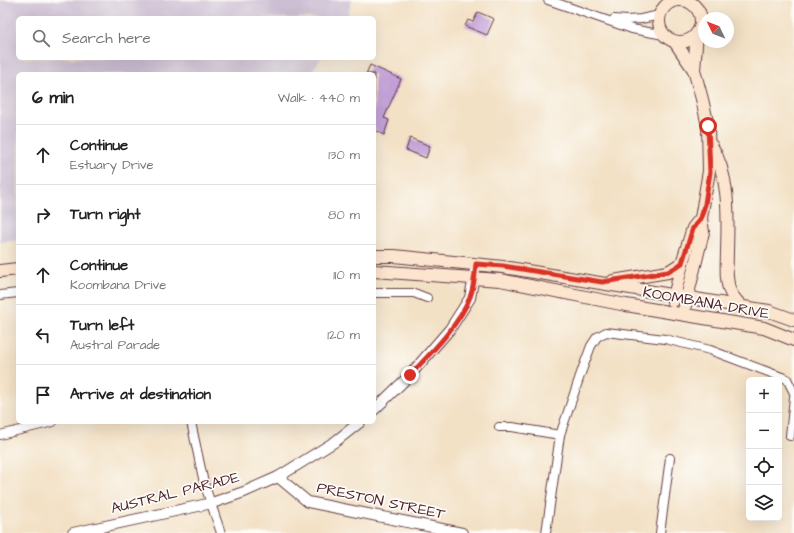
<!DOCTYPE html>
<meta charset="utf-8">
<style>
:root{--surface:#fff;--page:#f6f6f6;--text:#222;--muted:#767676;--line:#e0e0e0}
body{margin:0;font-family:"Architects Daughter",sans-serif;background:var(--page);color:var(--text)}
.controls{position:absolute;right:12px;bottom:12px;display:grid;overflow:hidden;border-radius:6px;box-shadow:0 4px 16px #0002}
.controls button{width:36px;height:36px;display:grid;place-items:center;padding:0;border:0;border-bottom:1px solid var(--line);background:var(--surface);color:var(--text);font:20px sans-serif}
.compass{position:absolute;left:698px;top:12px;width:36px;height:36px;border-radius:50%;background:var(--surface);box-shadow:0 4px 16px #0002;rotate:313deg}
.stop{position:absolute;width:12px;height:12px;margin:-9px;border:3px solid #d93025;border-radius:50%;background:#fff}
.stop.end{background:#d93025;border-color:#fff;box-shadow:0 1px 4px #0008}
.list{margin:0;padding:0;list-style:none}
h2{display:flex;justify-content:space-between;align-items:center;height:52px;margin:0;padding:0 16px;font-size:17px}
h2 small{font-size:13px;font-weight:400;color:var(--muted)}
.list li{display:grid;grid-template-columns:26px 1fr auto;gap:12px;align-items:center;box-sizing:border-box;height:60px;padding:0 16px;border-top:1px solid var(--line)}
.list b{display:block;font-size:15px;white-space:nowrap}
.list p{margin:0;font-size:13px;white-space:nowrap;color:var(--muted)}
.list em{font-size:13px;font-style:normal;color:var(--muted)}
.icon{flex:none;width:22px;height:22px;fill:none;stroke:currentColor;stroke-width:2;stroke-linecap:round;stroke-linejoin:round}
.map{position:relative;flex:none;width:794px;height:533px;overflow:hidden}
.search{position:absolute;background:var(--surface);box-shadow:0 4px 16px #0002;left:16px;top:16px;width:360px;height:44px;display:flex;align-items:center;gap:10px;box-sizing:border-box;padding:0 14px;border-radius:6px;color:var(--muted);font-size:15px}
.panel{position:absolute;background:var(--surface);box-shadow:0 4px 16px #0002;left:16px;top:72px;width:360px;height:352px;border-radius:6px}
.map>svg:first-child{display:block}
</style>
<div class="map">
<svg width="794" height="533" viewBox="0 0 794 533">
<rect width="100%" height="100%" fill="#fdfcf7"/>
<filter id="ink" filterUnits="userSpaceOnUse"><feTurbulence type="fractalNoise" baseFrequency=".025" numOctaves="2"/><feDisplacementMap in="SourceGraphic" scale="8" xChannelSelector="R" yChannelSelector="G"/><feConvolveMatrix kernelMatrix="1 2 1 2 8 2 1 2 1" color-interpolation-filters="sRGB"/></filter>
<filter id="wash" filterUnits="userSpaceOnUse"><feTurbulence type="fractalNoise" baseFrequency=".012" numOctaves="4" result="noise"/><feDisplacementMap in="SourceGraphic" scale="16" xChannelSelector="R" yChannelSelector="G"/><feGaussianBlur stdDeviation="0.9" result="paint"/><feColorMatrix in="noise" values="0 0 0 0 0 0 0 0 0 0 0 0 0 0 0 0 0 1.4 0 .05"/><feComposite in="paint" operator="in"/></filter>
<g filter="url(#wash)">
<rect width="100%" height="100%" fill="#f3e1c6"/>
<polygon fill="#ccbed3" points="0,0 352,0 347,18 18,18 18,58 321,58 310,74 18,74 18,240 0,242"/>
<g id="blocks">
<g fill="#c2a0d7">
<polygon points="478,12 494,19 487,35 465,26 468,20 473,22"/>
<polygon points="370,65 401,79 384,118 389,120 384,135 374,130 374,74 366,74"/>
<polygon points="410,138 430,146 426,158 406,150"/>
</g>
</g>
</g>
<g filter="url(#ink)">
<use href="#blocks" fill-opacity="0" stroke="#633c42" stroke-width="1"/>
<g fill="none" stroke-linecap="round" stroke-linejoin="round">
<defs>
<g id="minor">
<polyline points="548,0 632,29 664,35"/>
<polyline points="614,19 627,20 641,19 660,15"/>
<polyline points="374,293 414,293 427,298"/>
<polyline points="0,295 18,293"/>
<polyline points="191,422 204,483 221,533"/>
<polyline points="499,427 512,427 560,435"/>
<polyline points="0,435 53,422"/>
<polyline points="790,436 794,397"/>
<polyline points="546,533 560,435 581,373 591,346 597,337 606,332 665,339 710,350 787,379 794,393"/>
<polyline points="660,533 670,458"/>
</g>
<g id="tertiary">
<polyline points="374,410 410,375 450,329 470,298 476,264"/>
<polyline points="278,477 308,502 462,533"/>
<polyline points="73,533 212,503 244,492 278,477 336,441 360,422"/>
</g>
<g id="secondary">
<circle cx="680" cy="21" r="21"/>
<polyline points="675,42 694,70 702,99 708,126 709,171 701,218 703,232 683,314"/>
<polyline points="694,70 697,33"/>
<path d="M711 145C730 176 728 216 727 251 727 264 725 279 730 291 732 297 737 301 741 306"/>
<polyline points="374,256 394,256 503,267 769,311 794,320"/>
<polyline points="0,271 18,269"/>
<polyline points="374,271 500,280 626,305 764,328 794,340"/>
<polyline points="613,281 668,272 682,263"/>
<polyline points="673,301 683,260 693,228 701,218"/>
</g>
</defs>
<use href="#minor" stroke="#633c42" stroke-width="10"/>
<use href="#tertiary" stroke="#633c42" stroke-width="12"/>
<use href="#secondary" stroke="#633c42" stroke-width="14"/>
<use href="#minor" stroke="#fff" stroke-width="8"/>
<use href="#tertiary" stroke="#fff" stroke-width="10"/>
<use href="#secondary" stroke="#fce5cf" stroke-width="12"/>
</g>
</g>
<g fill="none" stroke-linecap="round" stroke-linejoin="round" filter="url(#ink)">
<path stroke="#d93025" stroke-width="5" d="M410 375C430 354 460 324 470 297 474 287 475 275 476 264L503 266 602 282 668 272 675 268 682 263 693 228 701 218 705 204 710 172 708 126"/>
</g>
<g text-anchor="middle" dominant-baseline="central" stroke-width="3.5" stroke-linejoin="round" paint-order="stroke">
<g font-size="15" fill="#4a1f2b" stroke="#fdfcf7">
<text transform="translate(706 303) rotate(10)">KOOMBANA DRIVE</text>
<text transform="translate(175 493) rotate(-14)">AUSTRAL PARADE</text>
<text transform="translate(381 501) rotate(12)">PRESTON STREET</text>
</g>
</g>
</svg>
<div class="controls">
<button>+</button>
<button>−</button>
<button><svg class="icon" aria-label="locate" viewBox="0 0 24 24"><circle cx="12" cy="12" r="6"/><path d="M12 2v4M12 18v4M2 12h4M18 12h4"/></svg></button>
<button><svg class="icon" aria-label="layers" viewBox="0 0 24 24"><path d="M12 4l9 5-9 5-9-5zM3 14l9 5 9-5"/></svg></button>
</div>
<svg class="compass" viewBox="-18 -18 36 36"><path d="M0-13l5 13h-10z" fill="#e53935"/><path d="M0 13l5-13h-10z" fill="#767676"/></svg>
<div class="stop" style="left:708px;top:126px"></div>
<div class="stop end" style="left:410px;top:375px"></div>
<div class="search"><svg class="icon" aria-label="search" viewBox="0 0 24 24"><circle cx="10" cy="10" r="6"/><path d="M15 15l6 6"/></svg>Search here</div>
<section class="panel">
<h2>6 min<small>Walk · 440 m</small></h2>
<ul class="list">
<li><svg class="icon" aria-label="ahead" viewBox="0 0 24 24"><path d="M12 20V5M6 11l6-6 6 6"/></svg><div><b>Continue</b><p>Estuary Drive</p></div><em>130 m</em></li>
<li><svg class="icon" aria-label="right" viewBox="0 0 24 24"><path d="M7 20v-9h11M14 6l5 5-5 5"/></svg><div><b>Turn right</b></div><em>80 m</em></li>
<li><svg class="icon" aria-label="ahead" viewBox="0 0 24 24"><path d="M12 20V5M6 11l6-6 6 6"/></svg><div><b>Continue</b><p>Koombana Drive</p></div><em>110 m</em></li>
<li><svg class="icon" aria-label="left" viewBox="0 0 24 24"><path d="M17 20v-9H6M10 6l-5 5 5 5"/></svg><div><b>Turn left</b><p>Austral Parade</p></div><em>120 m</em></li>
<li><svg class="icon" aria-label="arrive" viewBox="0 0 24 24"><path d="M6 21V4h12l-3 4 3 4H6"/></svg><div><b>Arrive at destination</b></div></li>
</ul>
</section>
</div>
